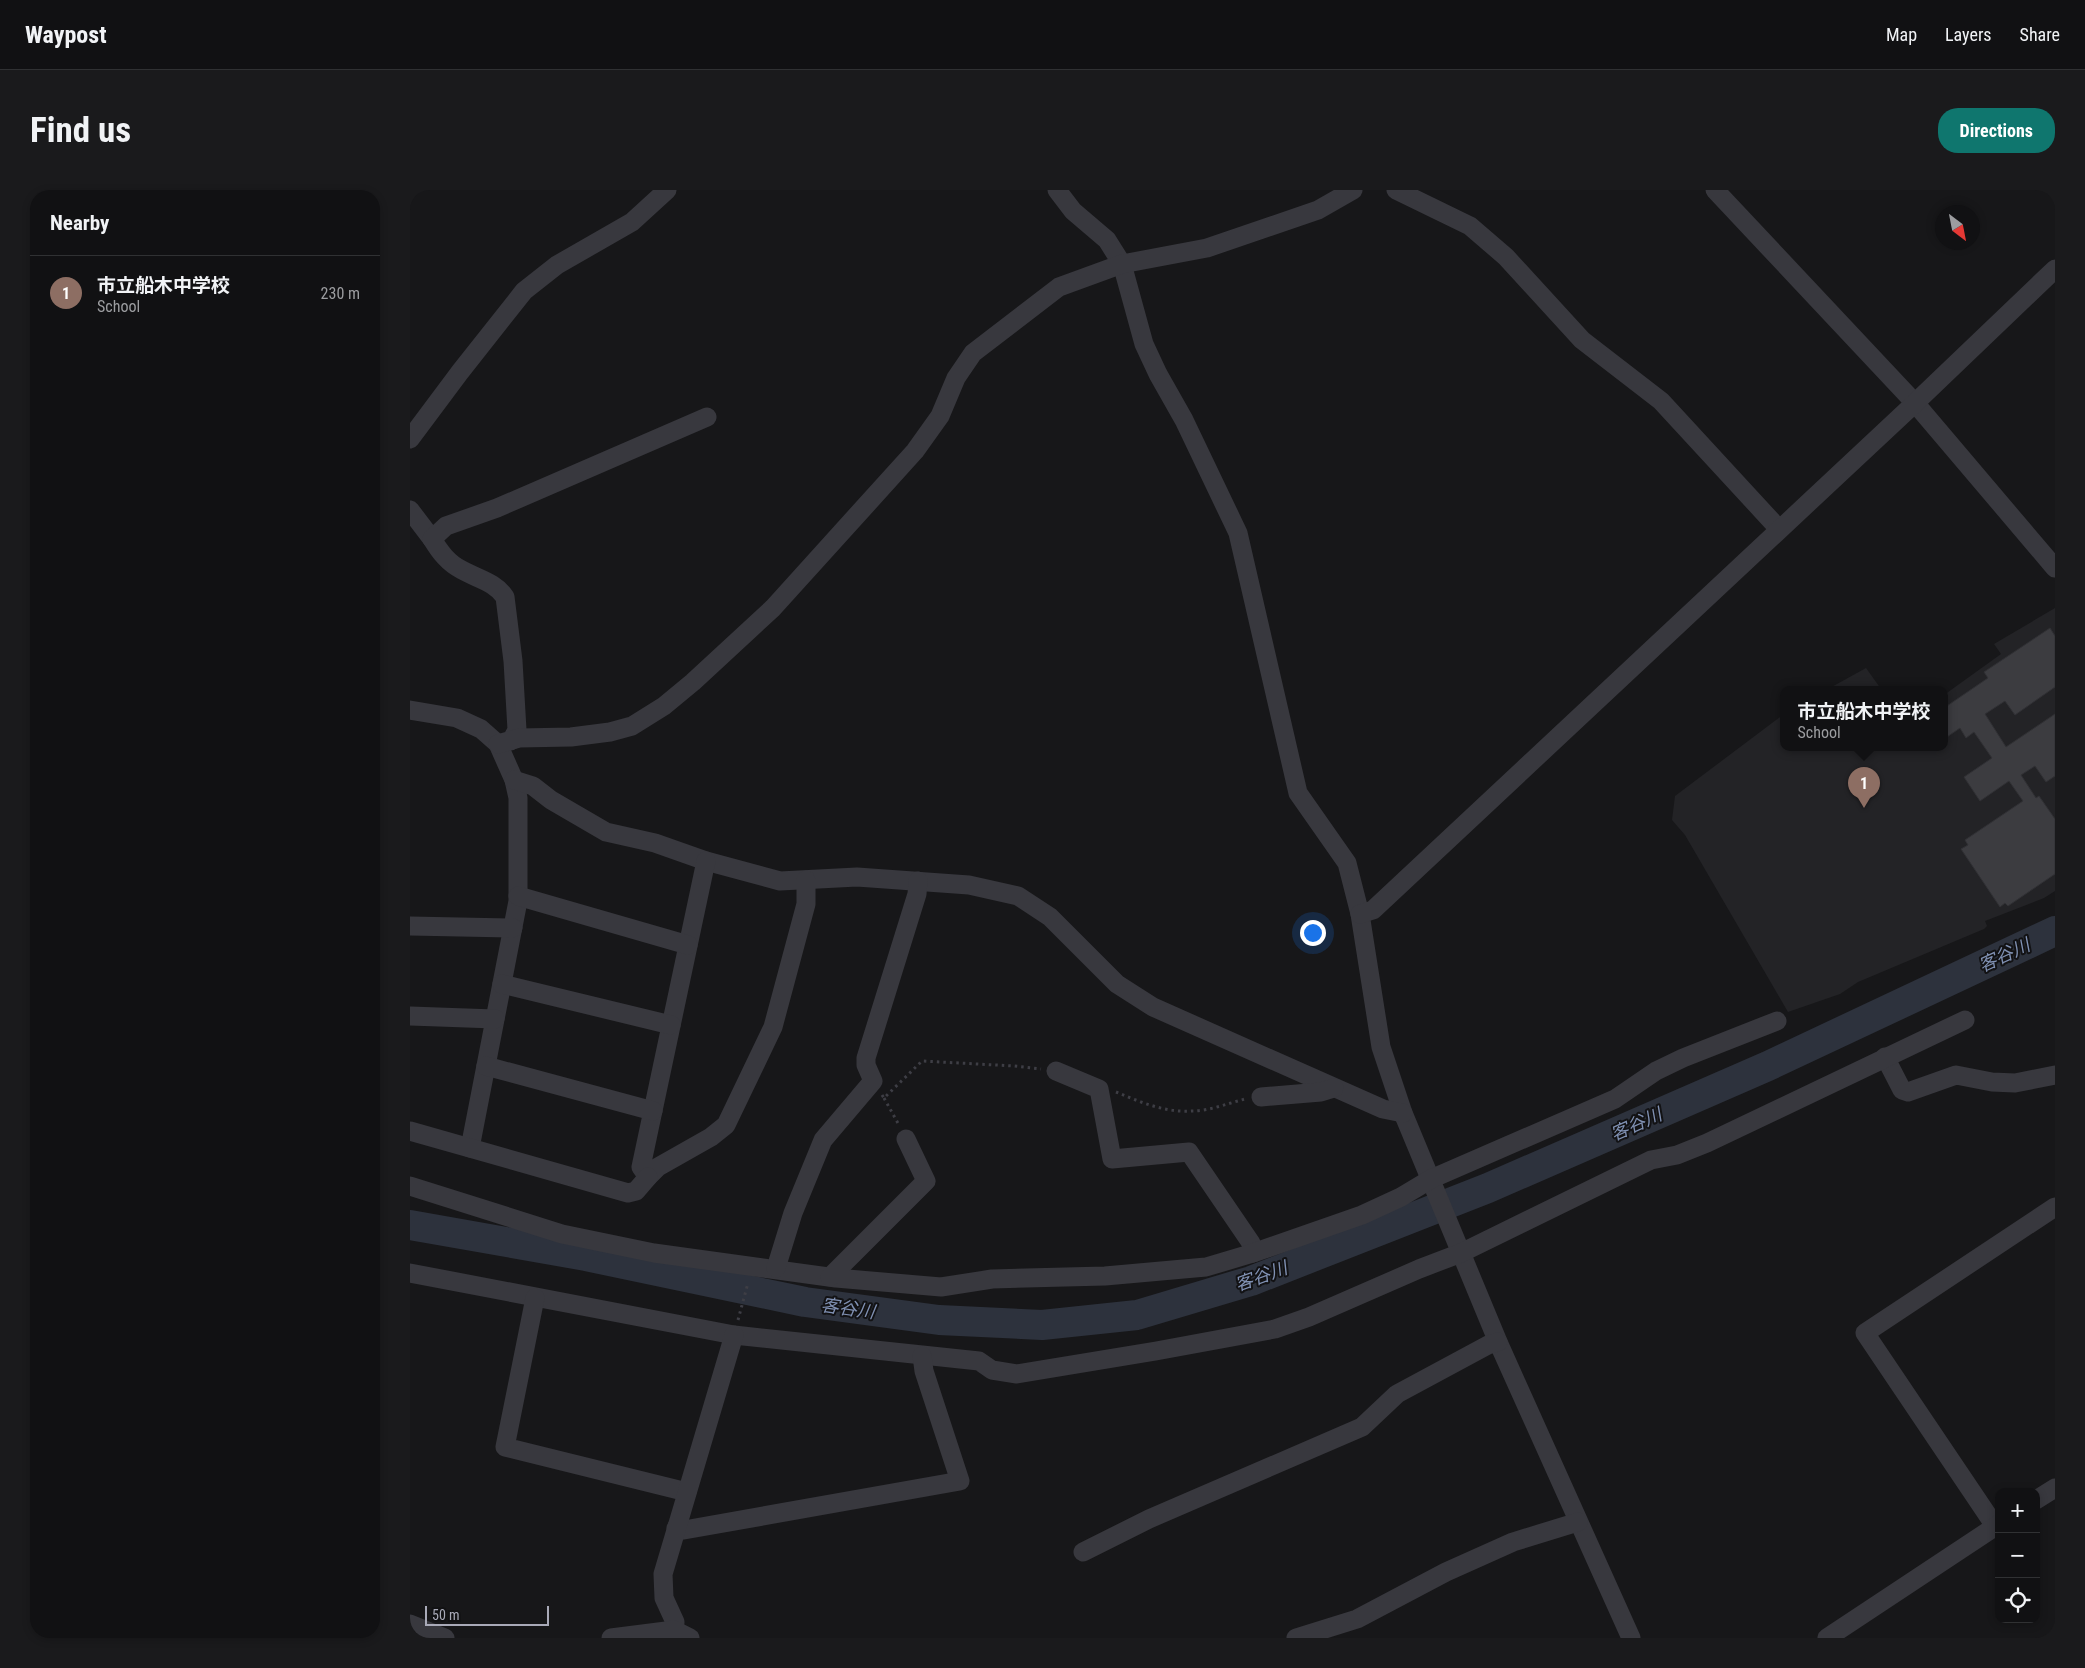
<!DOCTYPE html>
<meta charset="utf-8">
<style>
:root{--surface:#111113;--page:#1a1a1c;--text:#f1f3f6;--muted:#9c9da0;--line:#303133;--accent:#0f766e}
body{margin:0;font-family:"Roboto Condensed","Noto Sans JP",sans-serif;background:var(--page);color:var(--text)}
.controls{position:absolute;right:15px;bottom:15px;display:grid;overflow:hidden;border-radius:10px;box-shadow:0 2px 8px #0003}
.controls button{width:45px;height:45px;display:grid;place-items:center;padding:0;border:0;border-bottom:1px solid var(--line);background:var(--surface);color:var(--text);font:25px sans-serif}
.compass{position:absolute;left:1525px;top:15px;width:45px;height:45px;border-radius:50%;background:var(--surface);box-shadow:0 2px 8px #0003;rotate:148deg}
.scale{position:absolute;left:15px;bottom:12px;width:124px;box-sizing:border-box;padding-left:5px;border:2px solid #a9aab8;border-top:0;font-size:14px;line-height:18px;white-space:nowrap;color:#a9aab8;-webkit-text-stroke:4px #121214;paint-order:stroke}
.you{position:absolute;left:902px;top:742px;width:18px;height:18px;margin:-12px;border:4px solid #fff;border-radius:50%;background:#1a73e8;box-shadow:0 0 0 8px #1a73e833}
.badge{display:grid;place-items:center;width:32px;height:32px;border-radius:50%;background:var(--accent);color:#fff;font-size:16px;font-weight:700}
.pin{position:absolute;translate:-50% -41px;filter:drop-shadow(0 1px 2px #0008)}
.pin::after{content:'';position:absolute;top:26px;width:18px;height:15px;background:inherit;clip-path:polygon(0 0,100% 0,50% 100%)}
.popup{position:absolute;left:1370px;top:496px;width:168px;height:65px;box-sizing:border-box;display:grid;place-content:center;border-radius:10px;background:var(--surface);filter:drop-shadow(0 1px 4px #0005);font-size:16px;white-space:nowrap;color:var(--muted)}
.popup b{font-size:19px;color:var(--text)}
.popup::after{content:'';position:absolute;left:50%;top:100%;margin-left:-10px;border:10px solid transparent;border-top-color:var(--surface)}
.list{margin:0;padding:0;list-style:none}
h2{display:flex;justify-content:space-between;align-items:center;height:65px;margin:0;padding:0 20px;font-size:21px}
h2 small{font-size:16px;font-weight:400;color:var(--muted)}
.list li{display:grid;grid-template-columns:32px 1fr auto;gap:15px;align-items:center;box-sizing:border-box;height:75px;padding:0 20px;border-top:1px solid var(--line)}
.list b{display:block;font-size:19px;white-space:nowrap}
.list p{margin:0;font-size:16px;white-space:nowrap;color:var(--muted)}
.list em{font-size:16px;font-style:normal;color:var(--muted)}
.icon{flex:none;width:28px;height:28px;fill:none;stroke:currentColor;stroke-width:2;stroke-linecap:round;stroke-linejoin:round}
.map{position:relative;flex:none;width:1645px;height:1448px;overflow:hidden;border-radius:20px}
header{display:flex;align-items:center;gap:30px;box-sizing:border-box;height:70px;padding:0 25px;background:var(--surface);border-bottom:1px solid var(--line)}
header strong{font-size:24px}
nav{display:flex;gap:28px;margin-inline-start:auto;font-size:18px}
.intro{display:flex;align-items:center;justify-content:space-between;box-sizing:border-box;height:120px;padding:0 30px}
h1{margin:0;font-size:35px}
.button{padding:12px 22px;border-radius:20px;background:var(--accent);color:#fff;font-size:18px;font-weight:700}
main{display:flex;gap:30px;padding:0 30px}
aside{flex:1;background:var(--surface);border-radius:20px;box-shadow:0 2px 8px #0003}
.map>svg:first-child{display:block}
</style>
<header>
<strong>Waypost</strong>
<nav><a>Map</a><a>Layers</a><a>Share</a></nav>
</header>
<div class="intro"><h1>Find us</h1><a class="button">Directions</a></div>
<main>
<aside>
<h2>Nearby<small></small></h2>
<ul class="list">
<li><span class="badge" style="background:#8d6e63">1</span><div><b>市立船木中学校</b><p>School</p></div><em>230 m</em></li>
</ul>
</aside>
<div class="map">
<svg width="1645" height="1448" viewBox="0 0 1645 1448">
<rect width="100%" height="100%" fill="#171719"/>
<g fill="#232326">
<polygon points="1645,418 1645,701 1634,708 1575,731 1577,736 1574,739 1448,792 1430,804 1378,822 1275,645 1262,630 1265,606 1374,524 1374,557 1534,557 1534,505 1591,464 1584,454"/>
<polygon points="1456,478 1471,499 1418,499"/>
</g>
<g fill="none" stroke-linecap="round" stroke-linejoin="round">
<polyline stroke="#2d323d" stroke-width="30" points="0,1035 176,1066 395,1112 529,1130 632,1135 727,1125 841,1091 1078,998 1358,876 1645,741"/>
</g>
<polygon fill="#3c3c40" stroke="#313135" points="1640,438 1645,446 1645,497 1605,525 1595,511 1575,524 1596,557 1645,524 1645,586 1636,592 1625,576 1611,585 1626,608 1629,606 1645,629 1645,684 1598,716 1595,713 1590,717 1551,659 1558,655 1555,650 1613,611 1599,591 1570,611 1554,587 1582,568 1564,542 1556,548 1550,538 1534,549 1534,518 1578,488 1574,482"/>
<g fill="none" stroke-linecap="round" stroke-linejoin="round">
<g stroke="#3e3e45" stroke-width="3" stroke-dasharray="2.5 4" stroke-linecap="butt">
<path d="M706 902C730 912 756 923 782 921 799 921 819 913 835 909"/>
<polyline points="472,905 474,908 512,871 604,876 631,879"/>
<polyline points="474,908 489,935"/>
<polyline points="328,1130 338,1093"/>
</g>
<g stroke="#38383e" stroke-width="19">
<polyline points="647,0 663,21 697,50 712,74 734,154 748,184 774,230 828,343 888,603 937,673 950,724 971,857 993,923 1088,1152 1221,1448"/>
<polyline points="986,0 1060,36 1096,67 1172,150 1251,211 1369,339"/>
<polyline points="1305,0 1505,213 1645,378"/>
<polyline points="0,249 50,182 114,101 147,75 222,32 257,0"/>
<polyline points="0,320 22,349"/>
<polyline points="0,520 47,528 71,539 88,554 104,590 108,608 108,711 60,958"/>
<path d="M101 551 107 540 103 471 95 407C85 392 68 389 52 380 38 373 30 362 22 349L36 336 87 318 297 227"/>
<polyline points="88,554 109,548 161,547 200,542 222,536 254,516 283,492 363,418 505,261 530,226 546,188 563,163 649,97 712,74 797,58 908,20 943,0"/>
<polyline points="104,590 123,596 141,610 196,642 245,653 296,671 370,691 447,687 559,695 608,706 640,727 707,794 743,817 973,919 993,923"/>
<polyline points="296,671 231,977 238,987 248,977 301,947 316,935 363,837 396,714 396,690"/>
<polyline points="108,706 278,755"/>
<polyline points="950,724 963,720 1505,213 1645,79"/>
<polyline points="0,736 103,738"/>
<polyline points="92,794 261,835"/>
<polyline points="0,826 85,829"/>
<polyline points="1475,867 1492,900 1498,902 1546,885 1582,892 1605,893 1645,885"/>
<polyline points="76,876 243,921"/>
<polyline points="646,881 689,899 702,969 779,962 841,1053 843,1063"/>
<polyline points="851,907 911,902 924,898"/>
<polyline points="0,941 218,1003 226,1001 238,987"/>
<polyline points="0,996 152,1044 244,1063 426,1088 531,1097 582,1089 695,1086 796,1077 843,1063 952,1025 991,1007 1021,989 1205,909 1246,881 1273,868 1367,831"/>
<polyline points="366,1078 383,1023 413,950 463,891 456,875 456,868 507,704 508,691"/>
<polyline points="0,1083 324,1145 569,1171 582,1180 607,1184 746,1161 865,1139 899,1127 1009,1079 1051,1063 1241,970 1267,965 1297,953 1555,830"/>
<polyline points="420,1087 516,991 496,949"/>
<polyline points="125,1108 95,1257 277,1302"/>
<polyline points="1626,1310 1645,1298"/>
<polyline points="1585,1336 1455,1143 1645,1017"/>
<polyline points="266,1338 274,1340 550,1291 514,1181 512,1166"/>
<polyline points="673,1362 739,1329 952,1237 987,1204 1078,1155 1088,1152"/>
<polyline points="0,1434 35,1448"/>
<polyline points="264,1440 265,1432 254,1408 253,1384 324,1145"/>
<polyline points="201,1448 264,1440 280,1448"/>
<polyline points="886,1448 947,1429 1036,1382 1103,1352 1168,1332"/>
<polyline points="1417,1448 1589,1334"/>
</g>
</g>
<g text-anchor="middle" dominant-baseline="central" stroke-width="4" stroke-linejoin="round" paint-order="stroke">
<g font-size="18" font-style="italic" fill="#8091b3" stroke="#121214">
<text transform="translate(1594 765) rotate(-25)">客谷川</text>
<text transform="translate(1226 934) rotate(-24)">客谷川</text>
<text transform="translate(851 1086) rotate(-20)">客谷川</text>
<text transform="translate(438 1118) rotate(8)">客谷川</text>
</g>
</g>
</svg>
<div class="controls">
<button>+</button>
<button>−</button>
<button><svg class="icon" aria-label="locate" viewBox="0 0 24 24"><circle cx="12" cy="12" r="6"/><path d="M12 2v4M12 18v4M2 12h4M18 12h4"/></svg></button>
</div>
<svg class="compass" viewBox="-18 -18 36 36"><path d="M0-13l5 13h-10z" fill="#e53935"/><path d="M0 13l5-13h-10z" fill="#9c9da0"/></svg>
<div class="scale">50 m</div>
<div class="you"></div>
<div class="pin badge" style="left:1454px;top:618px;background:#8d6e63">1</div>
<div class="popup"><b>市立船木中学校</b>School</div>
</div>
</main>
